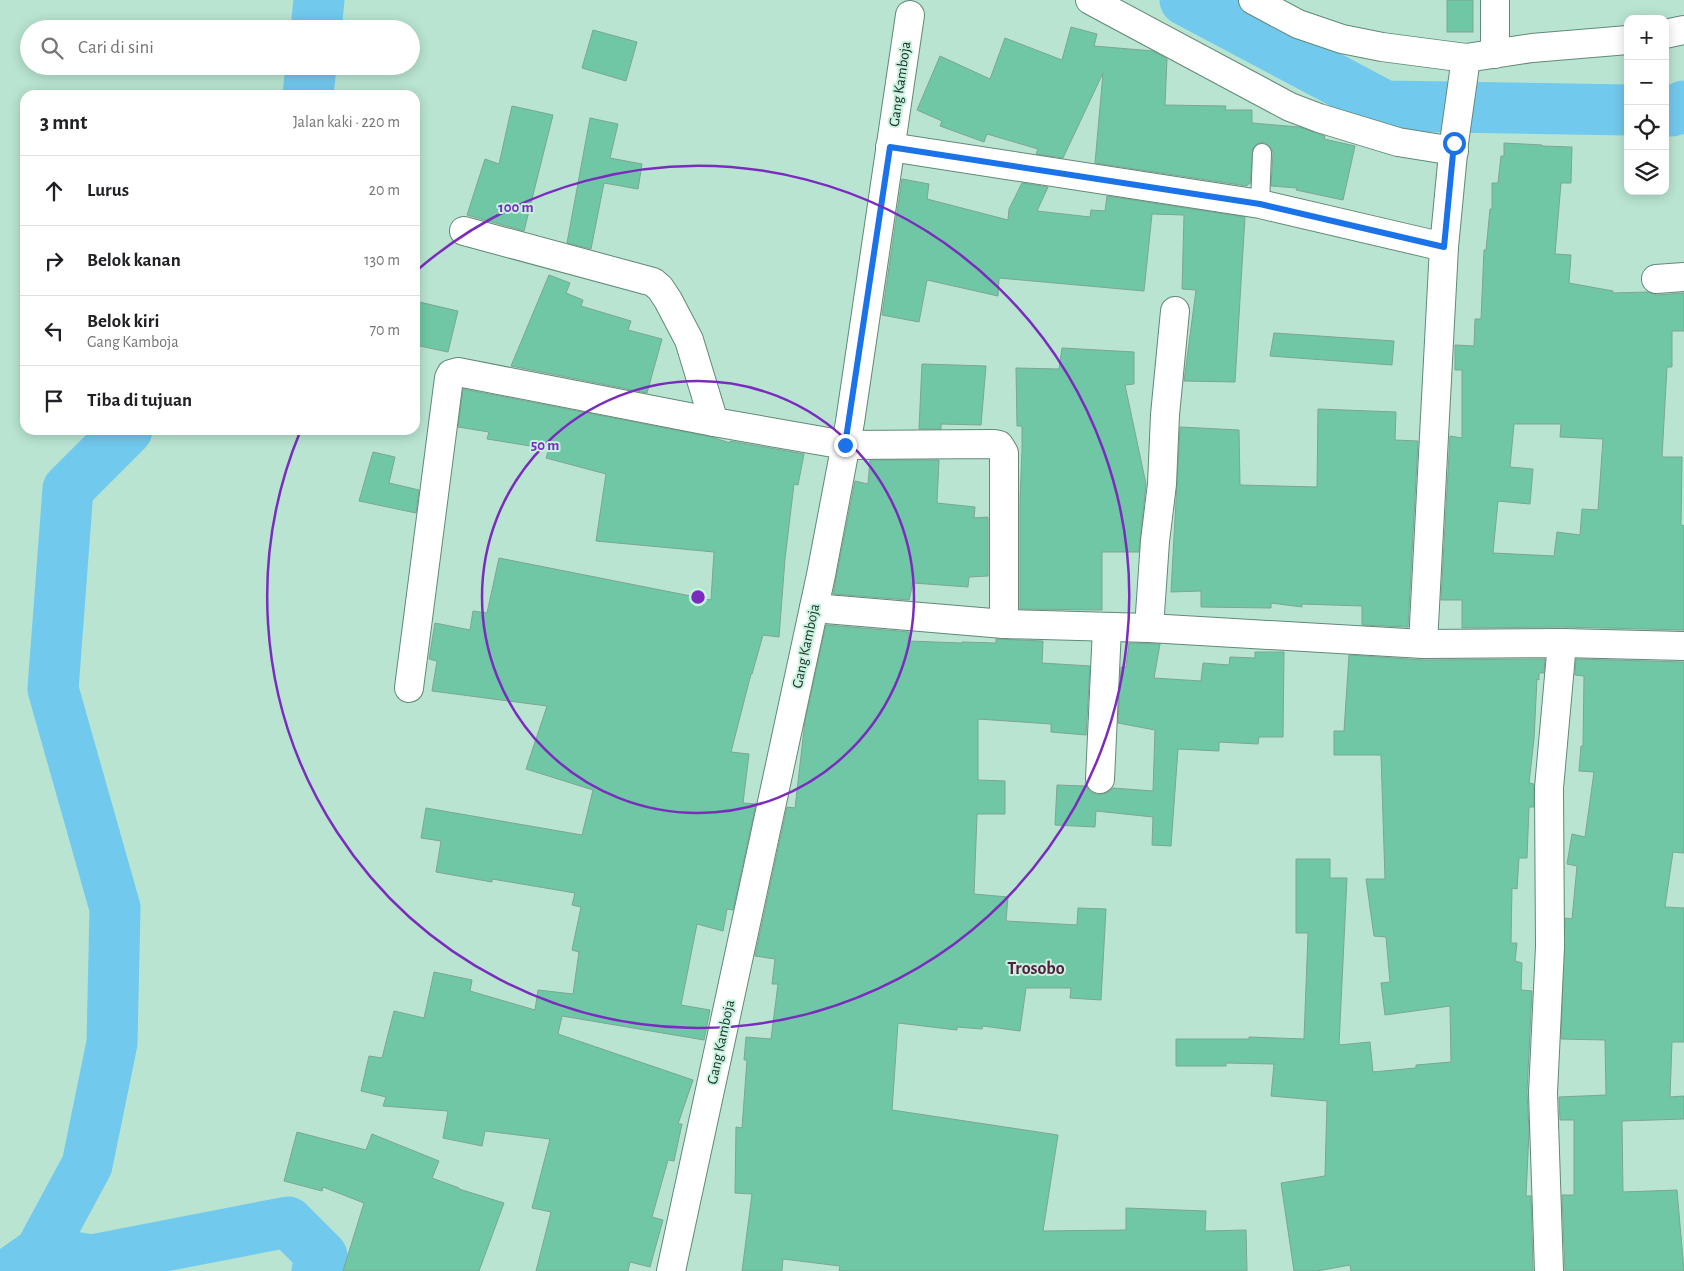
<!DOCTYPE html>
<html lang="id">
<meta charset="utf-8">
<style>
:root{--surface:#fff;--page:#f6f6f6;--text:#202124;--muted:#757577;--line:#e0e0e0}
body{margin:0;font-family:"Alegreya Sans",sans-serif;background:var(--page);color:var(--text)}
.controls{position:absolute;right:15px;top:15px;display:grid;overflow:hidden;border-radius:10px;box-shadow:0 2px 12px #0003}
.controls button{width:45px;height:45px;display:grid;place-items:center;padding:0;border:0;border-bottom:1px solid var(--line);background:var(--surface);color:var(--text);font:25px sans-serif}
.stop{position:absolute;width:15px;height:15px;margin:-11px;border:4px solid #1a73e8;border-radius:50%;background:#fff}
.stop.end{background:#1a73e8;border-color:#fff;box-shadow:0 1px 5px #0008}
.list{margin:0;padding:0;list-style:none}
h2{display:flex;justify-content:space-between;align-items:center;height:65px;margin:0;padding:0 20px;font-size:21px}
h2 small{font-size:16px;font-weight:400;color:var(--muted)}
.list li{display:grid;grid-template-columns:32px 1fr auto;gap:15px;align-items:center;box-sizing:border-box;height:70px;padding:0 20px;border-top:1px solid var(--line)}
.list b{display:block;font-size:19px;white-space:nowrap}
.list p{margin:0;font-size:16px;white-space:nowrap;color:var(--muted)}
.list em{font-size:16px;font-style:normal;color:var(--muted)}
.icon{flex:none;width:28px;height:28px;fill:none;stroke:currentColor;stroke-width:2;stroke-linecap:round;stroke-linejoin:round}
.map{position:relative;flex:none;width:1684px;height:1271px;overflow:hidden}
.search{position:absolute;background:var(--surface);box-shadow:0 2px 12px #0003;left:20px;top:20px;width:400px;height:55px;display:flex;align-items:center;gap:12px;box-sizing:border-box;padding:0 18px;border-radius:28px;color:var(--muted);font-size:19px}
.panel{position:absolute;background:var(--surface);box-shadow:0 2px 12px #0003;left:20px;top:90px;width:400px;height:345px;border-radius:15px}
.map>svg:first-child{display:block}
</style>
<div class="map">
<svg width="1684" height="1271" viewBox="0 0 1684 1271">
<rect width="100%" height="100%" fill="#b9e4d1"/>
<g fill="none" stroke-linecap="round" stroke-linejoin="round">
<g stroke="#71c9ed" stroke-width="51">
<polyline points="1185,0 1385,106 1628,110"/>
<polyline points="316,29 319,0"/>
<polyline points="308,95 311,66"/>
<polyline points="1665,111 1672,111 1684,106"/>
<polyline points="40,1252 92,1260 288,1222 322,1256 317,1271"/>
<polyline points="13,1271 40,1252 87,1165 112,1043 115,908 53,689 68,489 127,430"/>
</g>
</g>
<g fill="#6fc7a5" stroke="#7ca694" fill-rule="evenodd">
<rect x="1447" y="0" width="26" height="32"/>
<polygon points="1071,27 1097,34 1094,46 1153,51 1167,59 1165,105 1226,106 1225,110 1252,110 1252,123 1299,127 1325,136 1324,139 1355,146 1343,200 1296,190 1297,188 1271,186 1273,153 1271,148 1263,142 1257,144 1253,148 1250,184 1247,184 1247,186 1095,163 1103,73 1063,158 1036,154 1038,149 987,134 984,142 940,126 942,121 917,110 940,56 990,79 1005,38 1062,60"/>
<polygon points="593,30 637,42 626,81 582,68"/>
<polygon points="512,106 553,115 524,231 467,215 485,159 499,164"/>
<polygon points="590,118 618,124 610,158 642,164 638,189 604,183 591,249 567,243"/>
<path d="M1504 143 1542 145V146L1572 147 1571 183H1561L1555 254 1571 255 1569 283 1613 291V293L1648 292 1657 295 1684 293V331H1672V367H1667L1662 457H1682L1681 525 1684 526V630L1562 627 1462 628V600H1441L1450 436 1462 438V370H1455V345L1474 346 1475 319H1481L1484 250H1486L1490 209H1492V183H1498L1501 156H1504ZM1514 424H1561L1560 437 1603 439 1598 510 1582 509 1580 535 1557 532 1554 556 1493 553 1498 501 1530 504 1533 469 1510 467Z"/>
<polygon points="902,179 929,184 927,199 1008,220 1009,209 1022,183 1048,187 1037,211 1090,217 1091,210 1105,211 1107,196 1245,217 1235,382 1184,381 1196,290 1182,289 1184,215 1152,214 1144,291 999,278 998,296 927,280 919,322 882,315"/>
<polygon points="549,275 570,283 566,293 583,300 581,306 631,321 628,330 662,339 647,393 511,366"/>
<polygon points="415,301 458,311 448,352 415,345"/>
<polygon points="1274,333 1394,341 1392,365 1270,356"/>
<polygon points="1062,348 1134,352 1134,384 1125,385 1146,484 1139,552 1102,552 1102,610 1020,609 1020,500 1022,450 1022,426 1017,426 1016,368 1059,369"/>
<polygon points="922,364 986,366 981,425 941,424 941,429 919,429"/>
<polygon points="463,389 712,437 730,443 730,441 804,454 798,485 794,484 785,559 779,637 763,635 752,674 751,674 731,752 749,754 743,803 756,804 733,910 727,909 723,931 697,924 681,1005 710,1010 704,1040 562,1016 558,1034 693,1080 678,1124 682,1124 674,1161 668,1160 652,1217 663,1220 650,1267 630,1262 628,1271 536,1271 551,1212 532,1208 550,1139 485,1131 482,1146 443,1138 448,1111 383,1106 386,1097 361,1091 369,1056 382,1058 394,1011 424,1018 434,972 472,980 470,991 535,1010 538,990 573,994 579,952 572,950 581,907 572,905 575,893 492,879 492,882 436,872 441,841 421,838 426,808 582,835 593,790 526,769 547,706 432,691 437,661 429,659 435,623 470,630 473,611 487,613 499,558 711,600 714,552 596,541 606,474 546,458 549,449 487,439 489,432 458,427"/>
<polygon points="1318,409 1396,412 1395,440 1418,441 1408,627 1362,625 1362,606 1302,604 1302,607 1271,603 1271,608 1201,607 1201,591 1171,592 1180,427 1239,430 1240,485 1317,487"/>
<polygon points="373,452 395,457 389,483 419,490 416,513 359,501"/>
<polygon points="870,460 939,460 937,503 975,507 974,518 988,517 988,576 969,577 968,587 913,583 909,600 833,594 855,481 868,484"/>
<polygon points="826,625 909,632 908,641 962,643 962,642 996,643 996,639 1043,641 1042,663 1090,666 1086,735 1051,732 1051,724 978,719 978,780 1005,781 1005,814 977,814 974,894 1008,897 1006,921 1077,925 1078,908 1106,909 1101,1000 1070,998 1071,988 1026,988 1020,1031 983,1026 982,1029 957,1027 957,1030 898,1023 892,1110 1058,1135 1043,1231 1126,1230 1126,1208 1206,1211 1205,1231 1246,1230 1247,1271 839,1271 840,1266 783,1259 782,1271 742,1271 752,1194 735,1193 736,1127 742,1128 747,1060 744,1060 746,1037 771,1039 778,984 772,984 775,959 755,956 787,807 795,808 805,721"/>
<polygon points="1129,643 1160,644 1154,678 1201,681 1203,663 1229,665 1230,657 1255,658 1255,652 1284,652 1283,737 1259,737 1258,744 1219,742 1219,751 1178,749 1171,846 1152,845 1153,817 1096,811 1095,827 1055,825 1057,785 1086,786 1091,792 1099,795 1107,793 1113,788 1153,791 1155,730 1118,723 1121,667 1126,667"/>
<polygon points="1349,655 1423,660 1545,659 1544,673 1539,673 1539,680 1537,679 1534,739 1529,783 1534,784 1534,807 1529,807 1527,858 1519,858 1517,889 1512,888 1511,943 1517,943 1515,961 1522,963 1521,990 1532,991 1527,1092 1529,1131 1526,1196 1531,1196 1533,1271 1351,1271 1350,1265 1317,1271 1294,1271 1281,1183 1325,1176 1327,1101 1271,1096 1274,1064 1226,1063 1226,1066 1176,1066 1176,1039 1249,1039 1249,1037 1304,1039 1308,933 1296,933 1296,859 1330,859 1330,878 1347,878 1339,1045 1370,1042 1373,1072 1416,1068 1416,1065 1451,1062 1450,1006 1385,1015 1381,983 1390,982 1386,937 1374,936 1366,879 1385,879 1381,755 1334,755 1334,731 1344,731"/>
<polygon points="1576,659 1684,662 1684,853 1673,852 1665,907 1684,908 1684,1042 1672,1042 1670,1097 1684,1096 1684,1119 1622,1121 1623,1192 1677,1190 1684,1271 1565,1271 1562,1195 1574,1195 1574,1120 1560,1120 1559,1097 1606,1095 1605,1040 1561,1039 1565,918 1572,919 1577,866 1567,864 1572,834 1585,837 1594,772 1579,771 1581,746 1583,746 1584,676 1575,675"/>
<polygon points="297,1132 366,1150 372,1134 439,1161 432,1178 459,1188 459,1189 504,1203 479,1271 343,1271 364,1203 323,1187 322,1191 284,1181"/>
</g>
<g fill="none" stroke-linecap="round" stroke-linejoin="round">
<defs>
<polyline id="lane" points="1260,204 1262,153"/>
<g id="street">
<polyline points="1090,0 1290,107 1319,118 1398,142 1454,151"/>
<polyline points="1253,0 1298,24 1342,39 1382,47 1466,58 1532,48 1628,40"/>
<polyline points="1665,34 1684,30"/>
<polyline points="1495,54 1495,0"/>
<polyline points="890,147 1260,204 1444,247"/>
<polyline points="464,231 653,282 660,288 668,300 689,340 714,422"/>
<polyline points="1656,279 1684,277"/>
<polyline points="814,608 1004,624 1149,628 1423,644 1562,643 1684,646"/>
<polyline points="1149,628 1155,541 1162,484 1165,415 1175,311"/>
<polyline points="1423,644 1444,247 1454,143 1466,58"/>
<polyline points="409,688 449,378 451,374 458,372 714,422 845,445 994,444 999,445 1004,453 1004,624"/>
<polyline points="1100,779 1107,628"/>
<polyline points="671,1271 821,575 850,422 910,15"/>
<polyline points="1549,1271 1543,1093 1550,947 1549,788 1562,643"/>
</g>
</defs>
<use href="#lane" stroke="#618978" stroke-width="20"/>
<use href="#street" stroke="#618978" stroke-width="30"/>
<use href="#lane" stroke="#fff" stroke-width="18"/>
<use href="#street" stroke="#fff" stroke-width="28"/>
</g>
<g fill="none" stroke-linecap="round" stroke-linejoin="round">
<polyline stroke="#1a73e8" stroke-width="6" points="845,445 890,147 1260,204 1444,247 1454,143"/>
</g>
<g fill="none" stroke="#7b2cbf" stroke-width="2.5">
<circle cx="698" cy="597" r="216"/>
<path d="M415 272A431 431 0 1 1 300 432"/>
</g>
<g text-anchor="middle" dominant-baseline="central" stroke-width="4" stroke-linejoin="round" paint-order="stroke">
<g font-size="15" fill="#1b2c25" stroke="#c6f2de">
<text transform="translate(900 84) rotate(-82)">Gang Kamboja</text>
<text transform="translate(806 646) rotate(-78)">Gang Kamboja</text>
<text transform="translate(721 1042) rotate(-78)">Gang Kamboja</text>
</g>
<g font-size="18" font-weight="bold" fill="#591c41" stroke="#c6f2de">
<text x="1036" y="969">Trosobo</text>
</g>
</g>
<circle cx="698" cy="597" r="8" fill="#7b2cbf" stroke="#c6f2de" stroke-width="2.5"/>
<g font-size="15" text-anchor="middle" font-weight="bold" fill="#7b2cbf" stroke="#c6f2de" stroke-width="4" stroke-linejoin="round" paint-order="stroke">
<text x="516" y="212">100 m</text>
<text x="545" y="450">50 m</text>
</g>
</svg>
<div class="controls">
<button>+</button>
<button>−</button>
<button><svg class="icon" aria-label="locate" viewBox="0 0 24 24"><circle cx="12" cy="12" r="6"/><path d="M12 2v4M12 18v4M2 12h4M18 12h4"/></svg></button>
<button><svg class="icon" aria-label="layers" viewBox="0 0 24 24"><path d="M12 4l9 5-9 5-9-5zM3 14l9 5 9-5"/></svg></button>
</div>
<div class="stop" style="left:1454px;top:143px"></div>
<div class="stop end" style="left:845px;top:445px"></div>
<div class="search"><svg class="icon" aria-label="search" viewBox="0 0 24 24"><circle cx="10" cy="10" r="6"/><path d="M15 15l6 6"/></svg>Cari di sini</div>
<section class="panel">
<h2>3 mnt<small>Jalan kaki · 220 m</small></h2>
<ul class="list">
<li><svg class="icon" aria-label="ahead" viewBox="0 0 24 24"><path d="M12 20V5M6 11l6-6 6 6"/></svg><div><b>Lurus</b></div><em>20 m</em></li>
<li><svg class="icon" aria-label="right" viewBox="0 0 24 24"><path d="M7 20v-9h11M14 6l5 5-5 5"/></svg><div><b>Belok kanan</b></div><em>130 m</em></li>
<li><svg class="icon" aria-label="left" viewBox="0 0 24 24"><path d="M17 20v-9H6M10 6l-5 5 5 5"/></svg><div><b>Belok kiri</b><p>Gang Kamboja</p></div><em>70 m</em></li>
<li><svg class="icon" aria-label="arrive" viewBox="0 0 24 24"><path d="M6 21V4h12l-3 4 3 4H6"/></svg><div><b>Tiba di tujuan</b></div></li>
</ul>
</section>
</div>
